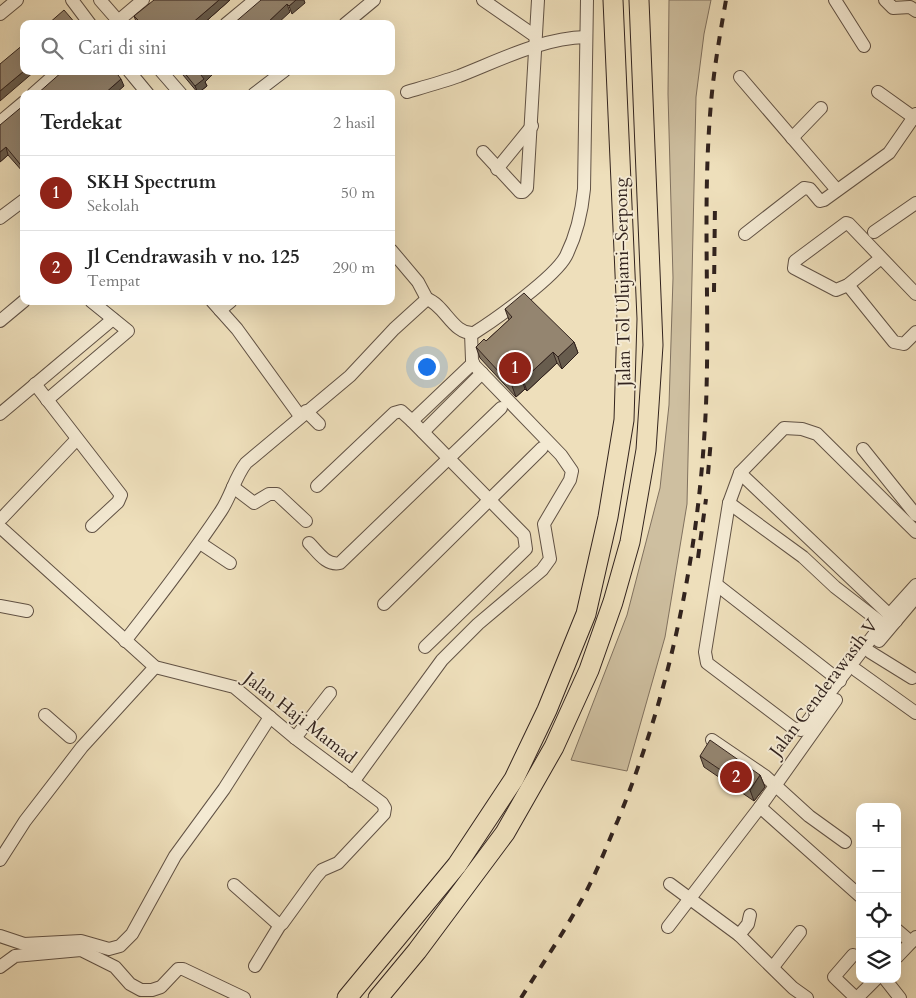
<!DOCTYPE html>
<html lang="id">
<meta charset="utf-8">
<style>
:root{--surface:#fff;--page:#f2f2f2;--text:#222;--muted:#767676;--line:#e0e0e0;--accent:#8f2418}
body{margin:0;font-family:Cardo,serif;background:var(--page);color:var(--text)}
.controls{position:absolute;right:15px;bottom:15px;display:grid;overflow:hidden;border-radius:10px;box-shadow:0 5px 20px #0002}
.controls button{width:45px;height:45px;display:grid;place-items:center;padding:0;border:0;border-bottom:1px solid var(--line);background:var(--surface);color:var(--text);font:25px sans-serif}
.you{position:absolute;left:426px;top:366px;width:18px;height:18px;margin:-12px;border:4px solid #fff;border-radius:50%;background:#1a73e8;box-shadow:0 0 0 8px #1a73e833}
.badge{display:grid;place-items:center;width:32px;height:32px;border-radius:50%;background:var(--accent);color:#fff;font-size:16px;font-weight:700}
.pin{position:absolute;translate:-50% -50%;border:2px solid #fff;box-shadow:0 1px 5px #0006}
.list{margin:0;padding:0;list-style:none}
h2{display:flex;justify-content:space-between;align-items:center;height:65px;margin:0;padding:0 20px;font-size:21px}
h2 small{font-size:16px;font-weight:400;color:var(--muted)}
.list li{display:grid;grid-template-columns:32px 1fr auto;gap:15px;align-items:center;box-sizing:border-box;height:75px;padding:0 20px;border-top:1px solid var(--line)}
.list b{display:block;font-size:19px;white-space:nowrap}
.list p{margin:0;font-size:16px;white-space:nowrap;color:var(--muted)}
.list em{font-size:16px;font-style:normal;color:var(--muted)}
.icon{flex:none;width:28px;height:28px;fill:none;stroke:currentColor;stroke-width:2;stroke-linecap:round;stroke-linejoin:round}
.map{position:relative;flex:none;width:916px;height:998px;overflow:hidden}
.search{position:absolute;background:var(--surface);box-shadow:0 5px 20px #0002;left:20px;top:20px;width:375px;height:55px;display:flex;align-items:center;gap:12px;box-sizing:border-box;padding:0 18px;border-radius:10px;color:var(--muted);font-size:19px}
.panel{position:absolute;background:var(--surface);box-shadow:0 5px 20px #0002;left:20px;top:90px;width:375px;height:215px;border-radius:10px}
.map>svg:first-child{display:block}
</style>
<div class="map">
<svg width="916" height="998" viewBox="0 0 916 998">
<rect width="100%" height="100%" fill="#eedfbb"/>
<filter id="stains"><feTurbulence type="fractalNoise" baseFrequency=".004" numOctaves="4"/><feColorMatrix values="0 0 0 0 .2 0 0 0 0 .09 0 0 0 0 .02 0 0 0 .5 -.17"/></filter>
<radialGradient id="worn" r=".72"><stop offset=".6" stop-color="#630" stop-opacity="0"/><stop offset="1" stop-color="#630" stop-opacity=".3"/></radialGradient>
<polygon fill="#cebfa0" stroke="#80715f" points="669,0 711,0 704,34 696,97 687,504 665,637 627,771 571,760 627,615 660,488 669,405 673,278 668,94"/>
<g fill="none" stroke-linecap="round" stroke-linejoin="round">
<defs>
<g id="minor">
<polyline points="72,0 90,24"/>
<polyline points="100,0 121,24"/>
<polyline points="483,0 535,36"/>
<polyline points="835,0 864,46"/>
<polyline points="885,0 893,8 910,7 916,11"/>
<polyline points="0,14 17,0"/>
<polyline points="118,21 143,0"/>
<polyline points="226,24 255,0"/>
<polyline points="345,24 374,0"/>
<polyline points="129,71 148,94"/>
<polyline points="161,71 181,94"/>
<polyline points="740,77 837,190"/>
<path d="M407 92C424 87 442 82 459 76 500 60 542 38 586 37"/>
<polyline points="878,92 916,119"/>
<polyline points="33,94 59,71"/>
<polyline points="254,94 284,71"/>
<polyline points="0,122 24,102"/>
<polyline points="792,138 821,108"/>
<polyline points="483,152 520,192 523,192 527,188 538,0"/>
<polyline points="497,169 532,126"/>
<polyline points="0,218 24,200"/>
<polyline points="874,232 916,203"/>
<polyline points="745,234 804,188 810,189 820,201 824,200 889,153 916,114"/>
<polyline points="391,250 418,282 427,299"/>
<polyline points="881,258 848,285 836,290 794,268 795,261 846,223 849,224 916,294"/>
<polyline points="848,285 894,342 904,344 916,332"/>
<path d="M427 299C445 305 453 335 474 333 496 319 555 277 566 256 576 236 582 210 584 189L587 0"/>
<polyline points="212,301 237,329 300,416"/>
<polyline points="220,310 231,301"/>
<polyline points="0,321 24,301"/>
<polyline points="35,384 121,495 118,502 92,526"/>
<polyline points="47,400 128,331 91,301"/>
<polyline points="306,411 319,424"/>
<polyline points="0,414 113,319"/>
<polyline points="412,421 524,535 526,549 425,647"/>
<polyline points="423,432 482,373"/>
<polyline points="863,449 916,515"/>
<polyline points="740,473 896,621"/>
<polyline points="317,486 394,413 401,411 412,421 473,363"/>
<polyline points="233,487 254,503 269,494 277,494 306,521"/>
<polyline points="729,503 803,557 835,587 888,628"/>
<polyline points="2,518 77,439"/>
<polyline points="0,527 155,667 234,687 295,738 382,803 385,808 384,814 338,863 322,870 316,877 282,924 278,924 234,885"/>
<polyline points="200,543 230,563"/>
<path d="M309 543C318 552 326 566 340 563L501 408"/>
<polyline points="717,585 840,681"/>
<polyline points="384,604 542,448"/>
<polyline points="0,606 27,611"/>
<polyline points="889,615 916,585"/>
<polyline points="883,623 801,730 793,728 707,663 705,652 729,503 740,473 784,428 802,429 817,434 916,532"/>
<path d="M125 641C158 599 191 556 221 511 231 496 235 477 246 463L350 376 394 329 427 299"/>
<polyline points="879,641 916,597"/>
<polyline points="870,652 912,678"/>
<polyline points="856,670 916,713"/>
<polyline points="45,715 70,737"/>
<polyline points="295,738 330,693"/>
<polyline points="712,740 765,776 809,816 845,842"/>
<polyline points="353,782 442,660 478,624 542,570 550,559 544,524 570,480 572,471 561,455 474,365 472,360 471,333"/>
<polyline points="760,807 860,896"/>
<polyline points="0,860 25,821 82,747 155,667"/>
<polyline points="670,884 739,935 793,988 807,998"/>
<polyline points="668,927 760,807 836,700"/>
<polyline points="897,930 911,942"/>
<polyline points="739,935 748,924 750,915"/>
<polyline points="0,936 24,944 81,941 109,949 120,946 132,934 175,856 224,789 270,717"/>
<polyline points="853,955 834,977 856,998"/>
<polyline points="897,957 916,937"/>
<polyline points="255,966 280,925"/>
<polyline points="0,967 15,956 81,950 115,967 130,984 141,990 152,990 161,987 178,969 183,969 244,998"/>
<polyline points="773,967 800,932"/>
<polyline points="885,979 900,998"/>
<polyline points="857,998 876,979"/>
</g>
<g id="highway">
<polyline points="347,998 457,865 514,779 547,710 586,614 608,517 624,420 627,319 613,0"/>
<polyline points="378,998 417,951 505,833 554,747 589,670 613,602 630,542 646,450 653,345 639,0"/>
</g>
</defs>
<use href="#minor" stroke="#615245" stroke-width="14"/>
<use href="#highway" stroke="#32231e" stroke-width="21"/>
<use href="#minor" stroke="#f4ead3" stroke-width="12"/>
<use href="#highway" stroke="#eedfbb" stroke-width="19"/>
<g stroke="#32231e" stroke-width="4" stroke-dasharray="9 9" stroke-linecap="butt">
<polyline points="714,292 715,202"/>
<polyline points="708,474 711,439"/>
<polyline points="698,558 706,499"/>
<path d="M521 998C541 966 563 934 581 901 596 875 606 847 618 820 672 688 700 547 706 405 710 304 702 203 711 103 714 68 720 34 726 0"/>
</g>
</g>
<g fill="#7f7260" stroke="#32231e">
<polygon points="230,0 203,24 137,24 134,16"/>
<polygon points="182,71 216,71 205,82 207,86 198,93 183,75"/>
<polygon points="24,105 24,171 23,172 8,155 0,162"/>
<polygon points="505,309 574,342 578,353 562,369 557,363 527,391 525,389 516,397 480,358 476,347 486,341 509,320"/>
<polygon points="700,756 760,775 765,787 754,801 704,767"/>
</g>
<g fill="#685d4e" stroke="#32231e">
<polygon points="219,0 230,0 203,24 191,24"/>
<polygon points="296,0 304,0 305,3 292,14 289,6"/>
<polygon points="287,4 290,12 277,24 266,24"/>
<polygon points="24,71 35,71 0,101 0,91"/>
<polygon points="206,71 216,71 205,82 207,86 198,93 195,86 201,75"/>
<polygon points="121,79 124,86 115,94 104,94"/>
<polygon points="6,147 8,155 0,162 0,152"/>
<polygon points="24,161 24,171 23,172 20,164"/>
<polygon points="574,342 578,353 562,369 558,357"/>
<polygon points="553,352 557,363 527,391 523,380"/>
<polygon points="521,377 525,389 516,397 512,386"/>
<polygon points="760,775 765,787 754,801 750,790"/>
</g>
<g fill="#948570" stroke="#32231e">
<polygon points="154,0 219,0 191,24 142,24 134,16"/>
<polygon points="261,0 296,0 289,6 287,4 266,24 233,24"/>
<polygon points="64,10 76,24 48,24"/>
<polygon points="24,44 24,71 0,91 0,64"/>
<polygon points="63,71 115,71 121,79 104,94 37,94"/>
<polygon points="183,71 206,71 201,75 204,79 195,86"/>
<polygon points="24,105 24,161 20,164 6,147 0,152 0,125"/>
<polygon points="524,293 574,342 558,357 553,352 523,380 521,377 512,386 476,347 484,339 486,341 512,317 505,309"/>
<polygon points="710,740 760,775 750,790 700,756"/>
</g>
<g text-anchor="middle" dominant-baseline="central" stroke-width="4" stroke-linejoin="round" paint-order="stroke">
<g font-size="18" fill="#32231e" stroke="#f4ead3">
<text transform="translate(623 282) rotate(-91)">Jalan Tol Ulujami–Serpong</text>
<text transform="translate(824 688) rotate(-53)">Jalan Cenderawasih V</text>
<text transform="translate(300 718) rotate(38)">Jalan Haji Mamad</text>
</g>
</g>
<rect width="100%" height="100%" filter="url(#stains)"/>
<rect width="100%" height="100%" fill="url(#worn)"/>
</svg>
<div class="controls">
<button>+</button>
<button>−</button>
<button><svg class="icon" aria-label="locate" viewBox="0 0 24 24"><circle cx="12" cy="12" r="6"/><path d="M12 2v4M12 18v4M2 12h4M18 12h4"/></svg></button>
<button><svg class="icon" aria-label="layers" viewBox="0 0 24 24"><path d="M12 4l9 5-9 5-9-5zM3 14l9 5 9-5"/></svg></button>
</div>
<div class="you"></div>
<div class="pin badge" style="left:515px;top:368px">1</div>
<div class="pin badge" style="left:736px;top:777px">2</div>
<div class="search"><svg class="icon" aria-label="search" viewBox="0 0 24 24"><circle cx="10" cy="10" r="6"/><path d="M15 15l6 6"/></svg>Cari di sini</div>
<section class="panel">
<h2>Terdekat<small>2 hasil</small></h2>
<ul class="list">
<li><span class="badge">1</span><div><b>SKH Spectrum</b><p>Sekolah</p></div><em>50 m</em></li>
<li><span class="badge">2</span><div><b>Jl Cendrawasih v no. 125</b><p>Tempat</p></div><em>290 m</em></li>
</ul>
</section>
</div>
